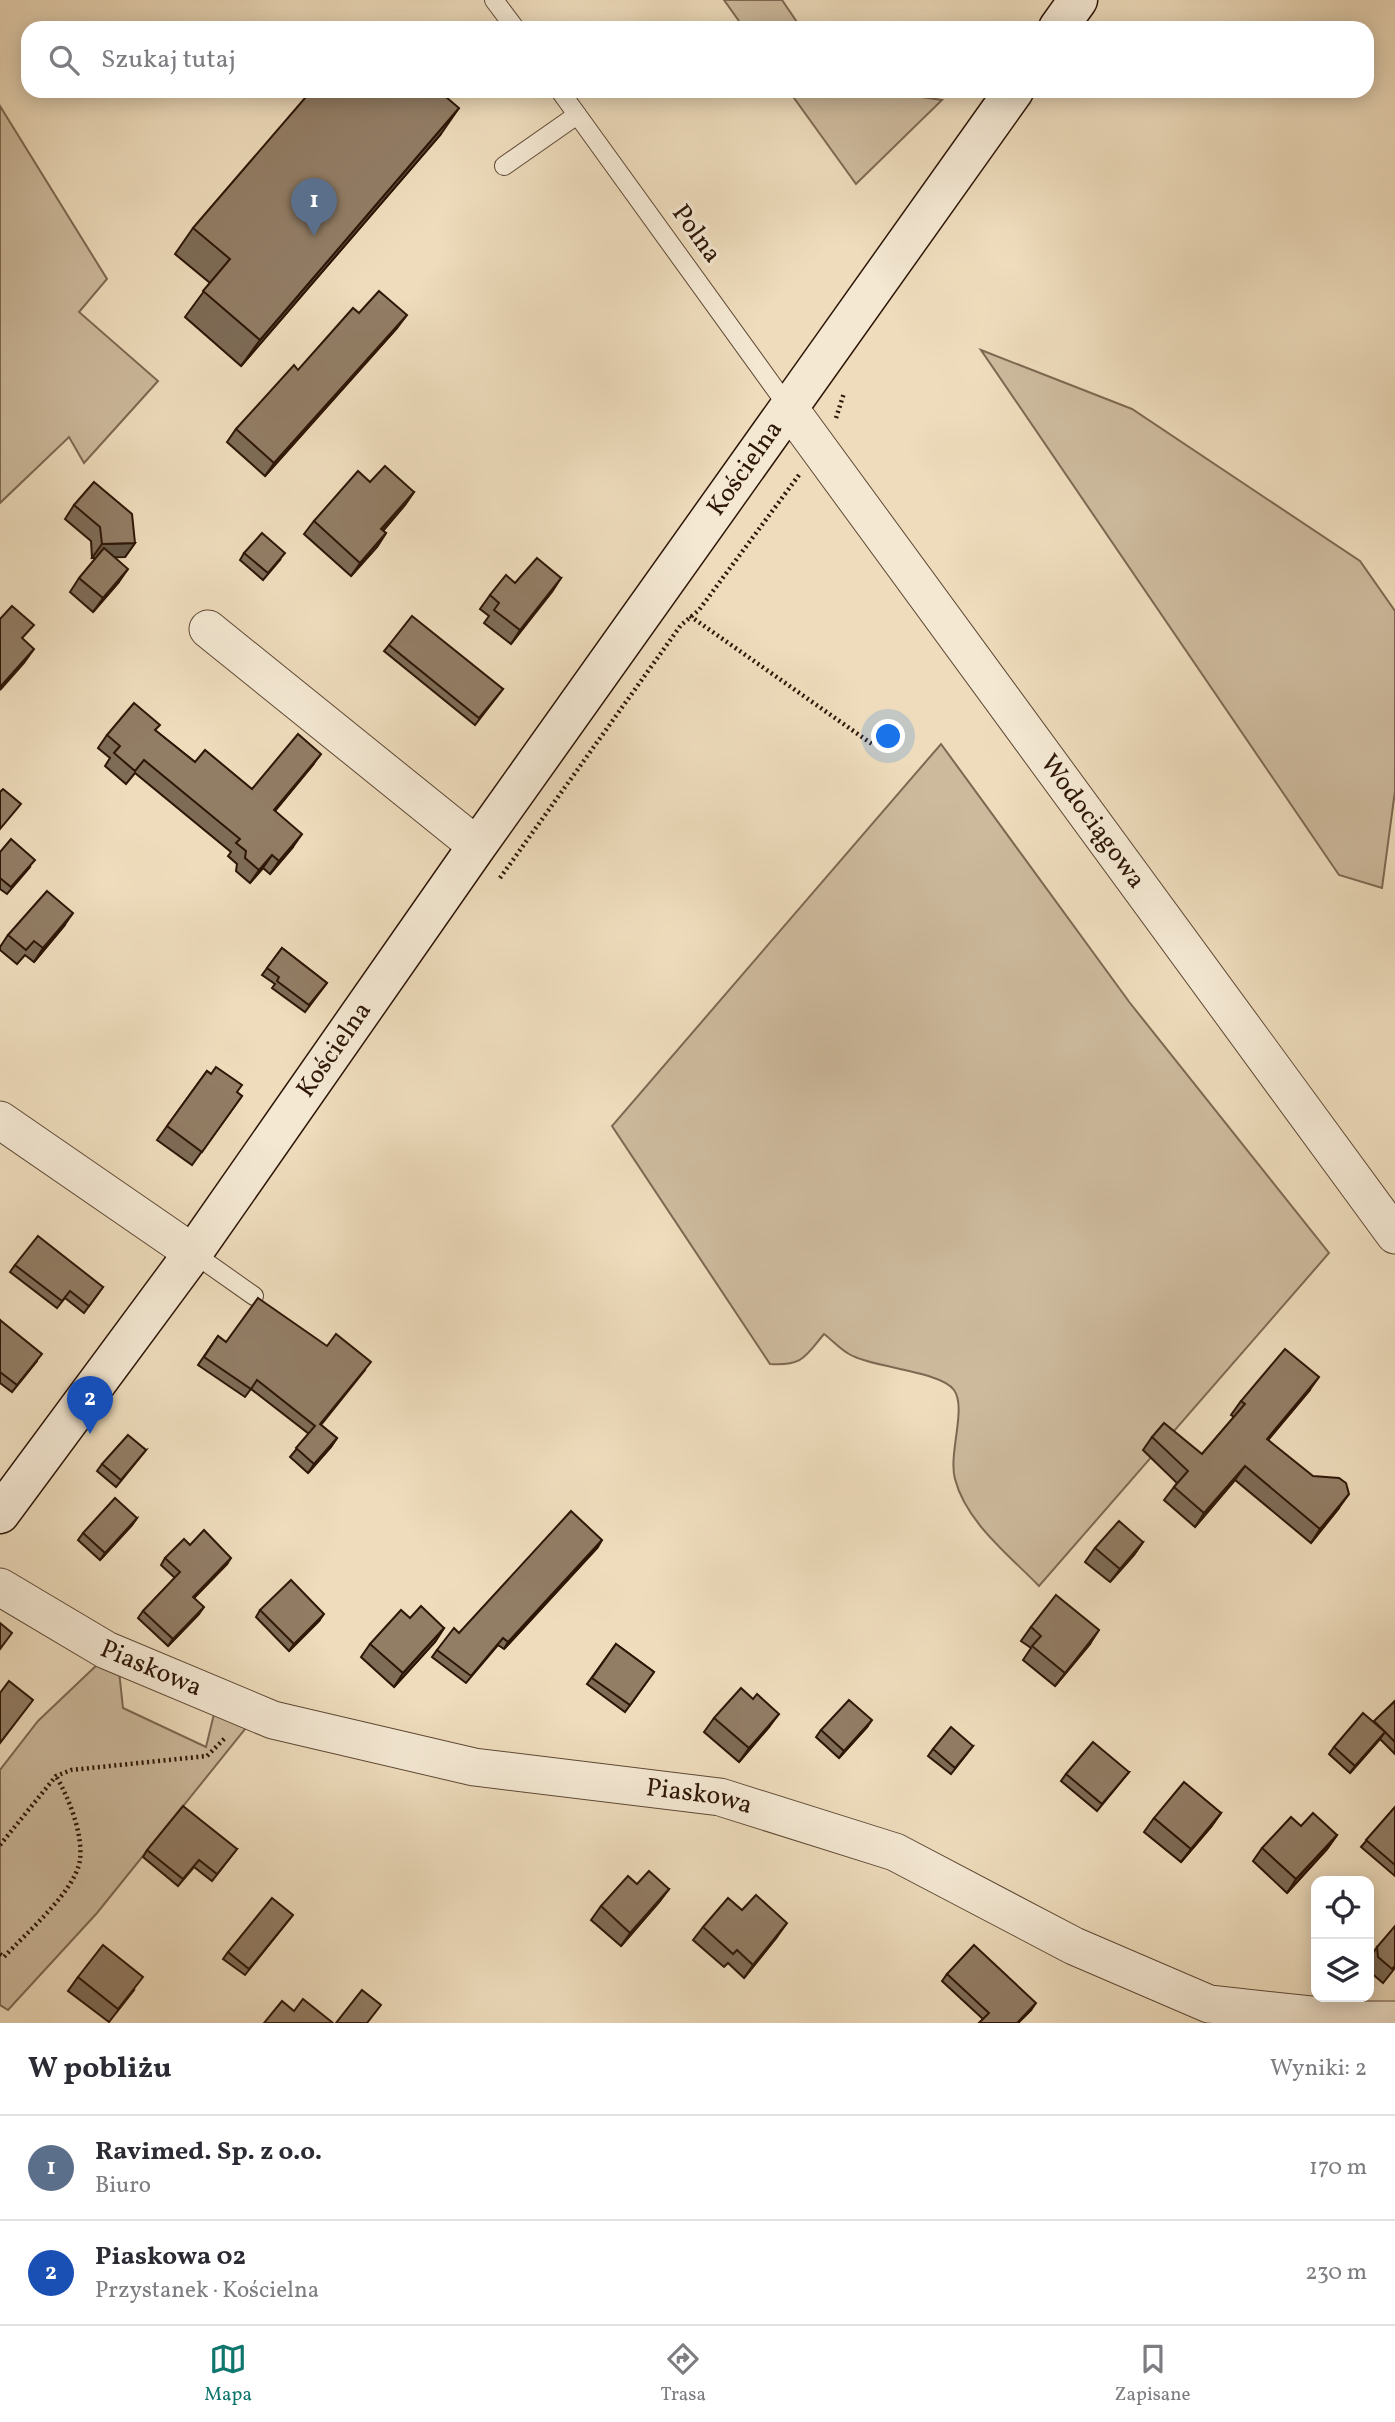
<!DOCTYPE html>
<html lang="pl">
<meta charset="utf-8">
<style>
:root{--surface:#fff;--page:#f7f7f7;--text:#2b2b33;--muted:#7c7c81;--line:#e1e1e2;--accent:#0f766e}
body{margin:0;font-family:Vollkorn,serif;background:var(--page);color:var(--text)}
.controls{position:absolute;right:21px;bottom:21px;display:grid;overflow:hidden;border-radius:14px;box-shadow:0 4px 18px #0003}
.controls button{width:63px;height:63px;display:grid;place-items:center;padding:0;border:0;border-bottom:2px solid var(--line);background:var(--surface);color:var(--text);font:35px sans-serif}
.you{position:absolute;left:889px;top:737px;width:24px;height:24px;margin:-18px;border:5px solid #fff;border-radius:50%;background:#1a73e8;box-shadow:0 0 0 10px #1a73e833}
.badge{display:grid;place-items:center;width:46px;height:46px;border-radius:50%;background:var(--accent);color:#fff;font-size:23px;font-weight:700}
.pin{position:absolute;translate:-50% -58px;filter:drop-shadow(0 2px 4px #0008)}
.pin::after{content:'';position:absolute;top:37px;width:24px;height:21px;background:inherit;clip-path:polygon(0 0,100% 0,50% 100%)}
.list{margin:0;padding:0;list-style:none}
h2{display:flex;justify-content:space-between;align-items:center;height:91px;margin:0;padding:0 28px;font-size:30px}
h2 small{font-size:23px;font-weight:400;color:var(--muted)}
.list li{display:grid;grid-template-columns:46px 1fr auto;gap:21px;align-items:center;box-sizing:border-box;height:105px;padding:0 28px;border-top:2px solid var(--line)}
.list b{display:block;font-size:26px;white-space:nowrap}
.list p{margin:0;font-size:23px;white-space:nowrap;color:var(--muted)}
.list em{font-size:23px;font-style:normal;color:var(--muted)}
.icon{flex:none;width:38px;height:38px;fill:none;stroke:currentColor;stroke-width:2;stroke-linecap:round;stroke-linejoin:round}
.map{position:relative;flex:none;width:1395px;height:2023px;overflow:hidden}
.search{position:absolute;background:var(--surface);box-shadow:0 4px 18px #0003;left:21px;right:21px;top:21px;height:77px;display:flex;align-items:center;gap:18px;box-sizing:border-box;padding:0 24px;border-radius:21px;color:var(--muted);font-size:26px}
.sheet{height:301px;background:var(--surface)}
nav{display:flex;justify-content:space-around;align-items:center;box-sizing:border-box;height:98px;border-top:2px solid var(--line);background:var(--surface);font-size:19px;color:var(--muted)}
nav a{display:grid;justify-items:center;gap:4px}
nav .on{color:var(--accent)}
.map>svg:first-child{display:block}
</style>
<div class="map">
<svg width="1395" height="2023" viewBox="0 0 1395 2023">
<rect width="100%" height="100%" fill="#eedcbc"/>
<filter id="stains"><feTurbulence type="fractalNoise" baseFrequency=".00286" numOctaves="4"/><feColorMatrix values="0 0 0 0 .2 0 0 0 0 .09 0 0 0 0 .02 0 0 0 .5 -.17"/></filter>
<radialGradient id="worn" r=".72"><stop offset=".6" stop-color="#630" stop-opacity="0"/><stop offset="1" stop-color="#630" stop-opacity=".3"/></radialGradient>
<g fill="#cdba9d" stroke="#7e6852" stroke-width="2">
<polygon points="724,0 782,0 801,28 744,28"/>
<polygon points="789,91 880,91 942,100 856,184"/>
<polygon points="0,106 107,279 79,312 158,381 84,463 69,437 0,503"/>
<polygon points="981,350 1132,409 1360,561 1395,611 1395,791 1382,888 1339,875"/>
<path d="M941 744 1130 1003 1329 1253 1039 1586C1009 1555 966 1522 955 1479 948 1454 967 1408 954 1390 941 1371 869 1367 849 1354 840 1349 832 1340 824 1334 805 1357 803 1366 770 1364L612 1126Z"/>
<polygon points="100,1662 119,1671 123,1708 206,1747 214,1714 246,1728 97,1913 8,2010 0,2005 0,1770 38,1721"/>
</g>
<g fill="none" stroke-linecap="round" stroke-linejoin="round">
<defs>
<g id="lane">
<polyline points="494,0 515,28"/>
<polyline points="560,91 789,408"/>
<polyline points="504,166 577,115"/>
<polyline points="193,1253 254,1296"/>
</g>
<g id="street">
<path id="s1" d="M789 408 1395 1235"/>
<polyline points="208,629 477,846"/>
<polyline points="0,1120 193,1253"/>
<path id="s2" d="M0 1587 106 1650 273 1720 474 1767 720 1797 895 1852 1074 1946 1209 2004 1358 2020H1395"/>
</g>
<g id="secondary">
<polyline points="1058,28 1078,0"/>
<path id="s3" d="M0 1514 193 1253 477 846 1014 91"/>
</g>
</defs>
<use href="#lane" stroke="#5e4834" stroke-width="20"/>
<use href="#street" stroke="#5e4834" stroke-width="39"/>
<use href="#secondary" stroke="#2e1607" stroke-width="41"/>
<g stroke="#2e1607" stroke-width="4.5" stroke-dasharray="2 3.5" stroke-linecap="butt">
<polyline points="836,418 844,393"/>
<polyline points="690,616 872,744"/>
<polyline points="500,878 681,625 699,610 799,475"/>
<polyline points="0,1845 56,1776 71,1770 207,1756 226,1737"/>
<path d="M0 1954 4 1957C25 1934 77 1890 80 1859 83 1834 69 1798 56 1776"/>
</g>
<use href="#lane" stroke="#f4e8d3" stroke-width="18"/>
<use href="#street" stroke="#f4e8d3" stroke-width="37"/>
<use href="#secondary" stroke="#f4e8d3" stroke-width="38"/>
</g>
<g fill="#7e6c57" stroke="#2e1607" stroke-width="2">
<polygon points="1324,91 1337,91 1332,97"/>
<polygon points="441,134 241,366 185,317 210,283 175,254 193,228"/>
<polygon points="359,313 397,328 265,476 227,442 236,429"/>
<polygon points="370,482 414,492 405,505 383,531 386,533 377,547 351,576 304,534 314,521"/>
<polygon points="74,505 135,543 125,557 115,557 119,582 93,612 70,592 79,578 97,557 92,558 91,541 65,519"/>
<polygon points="244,553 280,560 263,580 240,560"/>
<polygon points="561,578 511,644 484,623 489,616 480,609 490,595 515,583"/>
<polygon points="389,645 503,689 475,725 384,651"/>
<polygon points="156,731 195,762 252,789 312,766 275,811 293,847 270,874 263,868 250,883 236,871 237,864 228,856 231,852 135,773 126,784 105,766 110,758 98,748 107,735"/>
<polygon points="0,852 30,867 7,894 0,889"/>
<polygon points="64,926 34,962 25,955 17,964 0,950 0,947 8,935"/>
<polygon points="282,948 327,983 305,1012 272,988 275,984 262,975"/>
<polygon points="207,1071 242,1096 192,1165 157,1140"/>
<polygon points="15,1265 103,1287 84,1313 65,1298 57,1308 10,1272"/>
<polygon points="0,1320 37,1361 12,1392 0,1383"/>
<polygon points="218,1336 226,1342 327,1346 365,1370 321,1425 337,1438 331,1447 308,1473 290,1457 309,1434 251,1389 245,1397 198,1365"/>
<polygon points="1309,1391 1268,1440 1339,1508 1311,1543 1235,1480 1195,1527 1164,1500 1177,1483 1143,1450 1152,1437 1202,1454 1234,1417 1231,1415 1241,1401"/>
<polygon points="146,1450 116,1487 97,1471 102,1464"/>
<polygon points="137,1518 132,1525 100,1560 78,1540 83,1533"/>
<polygon points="1143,1542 1134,1555 1110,1582 1085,1562 1095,1548"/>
<polygon points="190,1545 227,1564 194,1598 199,1614 168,1646 138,1618 143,1611 175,1578 161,1565 165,1558"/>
<polygon points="598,1547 504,1649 498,1645 466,1683 432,1657 437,1650 459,1633"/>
<polygon points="260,1610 319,1621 289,1651 256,1617"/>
<polygon points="410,1618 444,1628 435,1642 394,1687 361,1657 370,1644"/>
<polygon points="1031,1627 1090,1644 1055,1686 1023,1660 1031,1648 1021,1641"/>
<polygon points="616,1644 654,1672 625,1712 587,1684"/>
<polygon points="1395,1701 1395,1754 1380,1739 1350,1773 1329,1754 1334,1747 1374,1722"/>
<polygon points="714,1718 769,1727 739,1762 704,1732"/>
<polygon points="867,1727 839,1758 816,1737 821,1730"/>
<polygon points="973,1746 951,1774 928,1756 933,1749"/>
<polygon points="1129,1772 1097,1811 1061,1781 1066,1774"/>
<polygon points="1395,1807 1395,1876 1361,1847"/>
<polygon points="1221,1813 1211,1827 1181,1862 1144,1832 1154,1818"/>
<polygon points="1301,1826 1337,1835 1327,1849 1287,1893 1253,1861 1262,1848"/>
<polygon points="237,1849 212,1881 194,1867 178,1886 143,1857 147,1850"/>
<polygon points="637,1884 669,1889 659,1902 621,1946 591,1920 601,1906"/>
<polygon points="742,1910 777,1937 744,1978 728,1963 724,1967 693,1940 703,1927"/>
<polygon points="293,1915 245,1975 223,1959 228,1952"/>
<polygon points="1377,1947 1395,1968 1383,1983 1369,1971 1369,1959"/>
<polygon points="947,1974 1031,2010 1018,2023 979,2023 983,2019 942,1981"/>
<polygon points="78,1977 134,1990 109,2022 68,1991"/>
</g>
<g fill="#665847" stroke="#2e1607" stroke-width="2">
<polygon points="459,108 441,134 241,366 260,340"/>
<polygon points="407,315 397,328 265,476 274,463"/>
<polygon points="414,492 405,505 372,543 381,529"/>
<polygon points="386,533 377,547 351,576 360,563"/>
<polygon points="135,543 125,557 92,558 102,544"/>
<polygon points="128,569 119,582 93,612 103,598"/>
<polygon points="561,578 552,592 511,644 520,630"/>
<polygon points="34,649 24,663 0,690 1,686"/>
<polygon points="321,754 312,766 265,822 274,810"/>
<polygon points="302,834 293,847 270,874 279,861"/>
<polygon points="272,855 263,868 250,883 259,870"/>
<polygon points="73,913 64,926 34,962 43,948"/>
<polygon points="1319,1377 1309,1391 1257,1453 1267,1439"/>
<polygon points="337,1438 331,1447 308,1473 314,1464"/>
<polygon points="1245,1466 1235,1480 1195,1527 1204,1513"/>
<polygon points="1349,1494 1339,1508 1311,1543 1320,1529"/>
<polygon points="137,1518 132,1525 100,1560 105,1553"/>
<polygon points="602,1540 598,1547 504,1649 508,1642"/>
<polygon points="1143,1542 1134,1555 1110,1582 1120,1569"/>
<polygon points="231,1558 227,1564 188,1604 193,1597"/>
<polygon points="204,1607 199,1614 168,1646 173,1639"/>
<polygon points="324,1614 319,1621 289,1651 294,1644"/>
<polygon points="444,1628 435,1642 394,1687 403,1673"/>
<polygon points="1099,1630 1090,1644 1055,1686 1065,1673"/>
<polygon points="779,1714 769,1727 739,1762 749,1748"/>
<polygon points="872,1720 867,1727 839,1758 844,1751"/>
<polygon points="1385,1732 1380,1739 1350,1773 1355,1766"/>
<polygon points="1221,1813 1211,1827 1181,1862 1191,1849"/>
<polygon points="1337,1835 1327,1849 1287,1893 1296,1879"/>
<polygon points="669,1889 659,1902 621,1946 630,1933"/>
<polygon points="787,1923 777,1937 744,1978 753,1965"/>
<polygon points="1036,2003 1031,2010 1018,2023 1017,2023"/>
</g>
<g fill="#927d65" stroke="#2e1607" stroke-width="2">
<polygon points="311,91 439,91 459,108 260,340 203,291 230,259 193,228"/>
<polygon points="379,291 407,315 274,463 236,429 294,365 298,370 353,308 359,313"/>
<polygon points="385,466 414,492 381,529 386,533 360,563 314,521 358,471 370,482"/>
<polygon points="94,482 132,514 135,543 102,544 100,527 74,505"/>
<polygon points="262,533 285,553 268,573 244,553"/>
<polygon points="104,548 128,569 103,598 79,578"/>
<polygon points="537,558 561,578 520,630 494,610 499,603 490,595 506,575 515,583"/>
<polygon points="12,606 34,625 22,638 34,649 1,686 0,684 0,619"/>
<polygon points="412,616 503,689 479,718 389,645"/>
<polygon points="134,703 160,725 155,730 195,762 205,750 252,789 298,734 321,754 274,810 302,834 279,861 272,855 259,870 245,858 246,851 236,843 240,839 144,760 135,771 114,753 120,746 107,735"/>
<polygon points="3,789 21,804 0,829 0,792"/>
<polygon points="11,839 35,860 11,887 0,878 0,852"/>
<polygon points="47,891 73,913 43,948 34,941 26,950 8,935"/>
<polygon points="282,948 327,983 309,1005 277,981 279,977 267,968"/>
<polygon points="216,1067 242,1085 237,1092 242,1096 202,1152 167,1126 207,1071 211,1074"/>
<polygon points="38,1236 103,1287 89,1306 70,1291 62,1301 15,1265"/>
<polygon points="258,1298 327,1346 336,1334 371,1362 320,1424 337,1438 314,1464 296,1448 315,1426 257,1380 251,1389 204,1357 218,1336 226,1342"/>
<polygon points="0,1320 42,1354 17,1385 0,1372"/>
<polygon points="1285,1349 1319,1377 1267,1439 1313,1476 1339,1478 1346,1483 1349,1494 1320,1529 1245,1466 1204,1513 1174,1487 1188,1471 1152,1437 1164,1423 1202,1454 1245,1404 1241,1401"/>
<polygon points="128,1435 146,1450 121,1480 102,1464"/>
<polygon points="115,1498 137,1518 105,1553 83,1533"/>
<polygon points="571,1511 602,1540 508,1642 503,1638 471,1676 437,1650 454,1628 459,1633"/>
<polygon points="1119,1521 1143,1542 1120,1569 1095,1548"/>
<polygon points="204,1530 231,1558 193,1597 204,1607 173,1639 143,1611 180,1572 165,1558 184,1539 190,1545"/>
<polygon points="291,1580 324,1614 294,1644 260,1610"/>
<polygon points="1056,1595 1099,1630 1065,1673 1032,1646 1041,1636 1031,1627"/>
<polygon points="421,1606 444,1628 403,1673 370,1644 401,1610 410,1618"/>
<polygon points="0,1623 12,1633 0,1649"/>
<polygon points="616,1644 654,1672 630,1705 592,1678"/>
<polygon points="9,1681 33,1700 0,1743 0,1693"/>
<polygon points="741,1688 753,1699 757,1694 779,1714 749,1748 714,1718"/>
<polygon points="849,1700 872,1720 844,1751 821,1730"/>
<polygon points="1395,1701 1395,1742 1374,1721"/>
<polygon points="1363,1713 1385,1732 1355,1766 1334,1747"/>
<polygon points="951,1727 973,1746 955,1768 933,1749"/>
<polygon points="1093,1742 1129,1772 1102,1804 1066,1774"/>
<polygon points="1184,1782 1221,1813 1191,1849 1154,1818"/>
<polygon points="183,1806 237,1849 217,1874 199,1860 183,1879 147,1850"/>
<polygon points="1395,1807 1395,1865 1366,1840"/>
<polygon points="1313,1813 1337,1835 1296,1879 1262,1848 1291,1817 1301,1826"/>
<polygon points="649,1871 669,1889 630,1933 601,1906 628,1876 637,1884"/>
<polygon points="756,1895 787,1923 753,1965 737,1950 733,1954 703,1927 728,1898 742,1910"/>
<polygon points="272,1898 293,1915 249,1969 228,1952"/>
<polygon points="1395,1926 1395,1966 1392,1969 1378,1957 1377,1947"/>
<polygon points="103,1945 143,1977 118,2009 78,1977"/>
<polygon points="974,1945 1036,2003 1017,2023 979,2023 989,2013 947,1974"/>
<polygon points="362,1990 381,2005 367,2023 336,2023"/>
<polygon points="303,1999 333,2023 264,2023 282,2001 294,2011"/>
</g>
<g text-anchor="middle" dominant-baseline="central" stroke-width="6" stroke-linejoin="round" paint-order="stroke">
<g font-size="26" fill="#2e1607" stroke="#f4e8d3">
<text transform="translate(696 234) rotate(54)">Polna</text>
<text stroke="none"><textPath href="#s3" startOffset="1284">Kościelna</textPath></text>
<text stroke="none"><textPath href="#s1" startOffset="513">Wodociągowa</textPath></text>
<text stroke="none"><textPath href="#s3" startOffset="572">Kościelna</textPath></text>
<text stroke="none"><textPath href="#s2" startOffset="172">Piaskowa</textPath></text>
<text stroke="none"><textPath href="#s2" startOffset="738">Piaskowa</textPath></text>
</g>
</g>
<rect width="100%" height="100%" filter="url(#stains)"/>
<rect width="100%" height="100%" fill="url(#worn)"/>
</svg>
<div class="controls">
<button><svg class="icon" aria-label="locate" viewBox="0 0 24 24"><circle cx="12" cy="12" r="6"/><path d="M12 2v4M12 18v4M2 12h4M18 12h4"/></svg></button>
<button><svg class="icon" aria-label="layers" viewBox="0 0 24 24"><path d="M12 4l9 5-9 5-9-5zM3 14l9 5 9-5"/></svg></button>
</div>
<div class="you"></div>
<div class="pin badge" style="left:314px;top:236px;background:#5c6f8a">1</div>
<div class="pin badge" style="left:90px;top:1434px;background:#1a4fb4">2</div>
<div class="search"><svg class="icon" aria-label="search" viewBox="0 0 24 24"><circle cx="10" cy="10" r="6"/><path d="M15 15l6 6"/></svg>Szukaj tutaj</div>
</div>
<section class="sheet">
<h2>W pobliżu<small>Wyniki: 2</small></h2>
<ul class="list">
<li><span class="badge" style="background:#5c6f8a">1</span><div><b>Ravimed. Sp. z o.o.</b><p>Biuro</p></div><em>170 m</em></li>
<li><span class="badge" style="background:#1a4fb4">2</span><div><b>Piaskowa 02</b><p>Przystanek · Kościelna</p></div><em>230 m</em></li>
</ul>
</section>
<nav>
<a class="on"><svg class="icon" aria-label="map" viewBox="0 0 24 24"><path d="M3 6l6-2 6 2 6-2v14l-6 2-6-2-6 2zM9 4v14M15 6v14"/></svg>Mapa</a>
<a><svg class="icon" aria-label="directions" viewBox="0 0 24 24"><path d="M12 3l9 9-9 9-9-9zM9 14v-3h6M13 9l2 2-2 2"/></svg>Trasa</a>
<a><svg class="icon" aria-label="saved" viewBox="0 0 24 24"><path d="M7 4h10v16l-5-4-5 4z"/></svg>Zapisane</a>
</nav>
